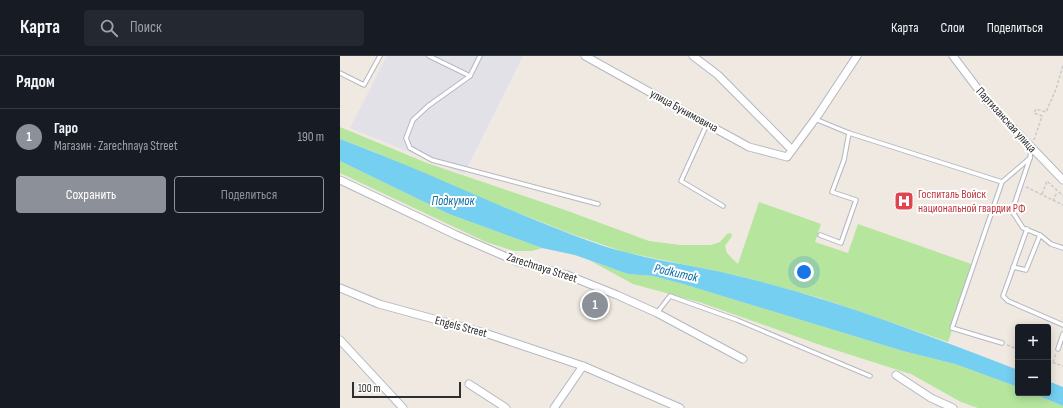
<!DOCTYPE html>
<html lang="ru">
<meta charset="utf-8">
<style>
:root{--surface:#171b24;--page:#242831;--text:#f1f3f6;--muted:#9ea1a6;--line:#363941;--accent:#8c9099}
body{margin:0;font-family:"Sofia Sans Condensed",sans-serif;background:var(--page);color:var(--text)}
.controls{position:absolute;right:12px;bottom:12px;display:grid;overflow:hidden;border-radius:4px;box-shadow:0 2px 10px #0003}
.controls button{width:36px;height:36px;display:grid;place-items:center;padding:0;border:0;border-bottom:1px solid var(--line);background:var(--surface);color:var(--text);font:20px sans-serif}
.scale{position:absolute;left:12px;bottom:10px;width:109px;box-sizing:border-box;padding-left:4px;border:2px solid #2e2e2e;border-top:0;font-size:11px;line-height:14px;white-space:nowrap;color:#2e2e2e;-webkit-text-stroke:3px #fff;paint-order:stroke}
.you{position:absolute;left:464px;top:216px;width:14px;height:14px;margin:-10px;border:3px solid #fff;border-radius:50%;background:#1a73e8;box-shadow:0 0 0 6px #1a73e833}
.badge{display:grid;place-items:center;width:26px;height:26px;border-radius:50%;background:var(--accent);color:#fff;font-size:13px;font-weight:700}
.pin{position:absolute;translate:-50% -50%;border:2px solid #fff;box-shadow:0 1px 4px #0006}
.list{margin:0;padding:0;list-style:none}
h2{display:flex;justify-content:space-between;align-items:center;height:52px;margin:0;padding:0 16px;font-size:17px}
h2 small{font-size:13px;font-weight:400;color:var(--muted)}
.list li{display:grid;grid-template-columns:26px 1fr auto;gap:12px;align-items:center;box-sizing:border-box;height:56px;padding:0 16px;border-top:1px solid var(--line)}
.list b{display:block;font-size:15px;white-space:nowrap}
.list p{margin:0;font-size:13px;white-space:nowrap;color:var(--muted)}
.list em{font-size:13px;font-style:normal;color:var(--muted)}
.actions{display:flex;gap:8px;padding:12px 16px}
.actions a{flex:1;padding:9px 0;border:1px solid var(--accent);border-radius:4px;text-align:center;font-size:14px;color:var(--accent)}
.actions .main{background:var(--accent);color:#fff}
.icon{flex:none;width:22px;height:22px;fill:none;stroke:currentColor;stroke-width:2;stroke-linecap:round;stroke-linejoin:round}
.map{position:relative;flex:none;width:723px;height:352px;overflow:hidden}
header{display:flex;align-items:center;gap:24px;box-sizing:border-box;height:56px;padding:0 20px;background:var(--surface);border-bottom:1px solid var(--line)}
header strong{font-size:19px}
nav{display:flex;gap:22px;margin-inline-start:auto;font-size:14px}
.search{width:280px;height:36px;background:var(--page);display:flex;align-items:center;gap:10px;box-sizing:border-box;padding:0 14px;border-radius:4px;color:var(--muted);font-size:15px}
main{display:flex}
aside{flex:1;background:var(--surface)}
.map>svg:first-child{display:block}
</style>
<header>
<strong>Карта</strong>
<div class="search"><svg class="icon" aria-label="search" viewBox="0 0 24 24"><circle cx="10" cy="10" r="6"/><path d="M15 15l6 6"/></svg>Поиск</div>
<nav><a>Карта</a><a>Слои</a><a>Поделиться</a></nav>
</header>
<main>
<aside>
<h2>Рядом<small></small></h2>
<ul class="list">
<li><span class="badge">1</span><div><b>Гаро</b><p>Магазин · Zarechnaya Street</p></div><em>190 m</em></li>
</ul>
<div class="actions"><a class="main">Сохранить</a><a>Поделиться</a></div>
</aside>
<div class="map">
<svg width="723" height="352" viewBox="0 0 723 352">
<rect width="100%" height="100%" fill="#efe9e1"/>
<polygon fill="#e3e1e8" points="47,0 183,0 124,118 10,72"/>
<g fill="#b6e59e">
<polygon points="0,71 87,107 225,154 309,185 340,189 371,189 380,186 387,178 391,177 392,180 385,190 387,197 398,208 419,146 481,168 475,186 508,197 518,168 634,209 608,286 480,242 395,219 284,196 232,178 155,148 32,95 0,83"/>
<polygon points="0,105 109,158 202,192 192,195 174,195 146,186 0,117"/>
<polygon points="249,204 288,218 313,220 343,228 563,295 615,308 678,331 678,337 692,337 723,350 723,352 638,352 621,346 571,318 561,315 483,290 359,246 293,228"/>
</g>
<g fill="#75cff0">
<path d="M0 83C68 108 133 139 200 166 228 177 256 189 285 196 321 206 358 210 394 219 491 242 585 278 678 314V331L615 308 563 295 343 228 313 220 288 218 235 199 202 192 109 158 0 105Z"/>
<polygon points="708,325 723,331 723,350 692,337 708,337"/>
</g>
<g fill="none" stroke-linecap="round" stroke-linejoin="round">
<defs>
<g id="lane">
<polyline points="89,0 130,20 140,0"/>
<polyline points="0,17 24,29 40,0"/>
<polyline points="130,20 88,50 73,64 66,82 70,92 92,104 258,148"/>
<polyline points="475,63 509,77 662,126 690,102"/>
<polyline points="367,68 341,125 383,150"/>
<polyline points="691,92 690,102 672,155 683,172 700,179 711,188 723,192"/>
<polyline points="662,126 612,272 662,287"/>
<polyline points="687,173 663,240 668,245 723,269"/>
<polyline points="480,179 501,187 516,144 492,136 504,104 509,77"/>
<polyline points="673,211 686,214 700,179"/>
<polyline points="317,257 330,240 397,264 530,320"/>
<polyline points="718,293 723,278"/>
</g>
<g id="street">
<polyline points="245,0 367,68 409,91 447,101 478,59 517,0"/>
<polyline points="353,0 378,19 452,94"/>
<polyline points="613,0 647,45 723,124"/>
<polyline points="0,124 116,179 178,206 227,219 277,239 317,257 403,303"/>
<polyline points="0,232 39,248 145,277 243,310 340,352"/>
<polyline points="0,284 63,352"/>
<polyline points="556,319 591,342 613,352"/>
<polyline points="129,328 166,352"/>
<polyline points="214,352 243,310"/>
</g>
</defs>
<use href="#lane" stroke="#b4b7c1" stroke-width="5.5"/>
<use href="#street" stroke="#b4b7c1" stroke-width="9"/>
<g stroke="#c9c9c9" stroke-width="1.5" stroke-dasharray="3 2" stroke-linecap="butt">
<polyline points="694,84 702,60 694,57 696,53 706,56 716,33 723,9"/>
<polyline points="686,131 723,149"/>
<polyline points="702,138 707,125 723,140"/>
<polyline points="713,145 717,136"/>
<polyline points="667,289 678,293"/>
<polyline points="708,305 723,310"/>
<polyline points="713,306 716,297"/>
</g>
<use href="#lane" stroke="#fff" stroke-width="3.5"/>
<use href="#street" stroke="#fff" stroke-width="7"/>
</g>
<defs>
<symbol id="hospital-square" viewBox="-11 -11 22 22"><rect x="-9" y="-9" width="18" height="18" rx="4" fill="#e0444e" stroke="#fff"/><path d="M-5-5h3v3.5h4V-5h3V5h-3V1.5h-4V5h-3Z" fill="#fff"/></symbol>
</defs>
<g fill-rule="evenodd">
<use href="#hospital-square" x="553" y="134" width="22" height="22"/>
</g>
<g text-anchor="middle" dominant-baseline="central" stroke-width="4" stroke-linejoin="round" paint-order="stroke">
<g font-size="12" fill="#2e2e2e" stroke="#fff">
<text transform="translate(344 55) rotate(29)">улица Бунимовича</text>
<text transform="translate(666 64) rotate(48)">Партизанская улица</text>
<text transform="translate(202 212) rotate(18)">Zarechnaya Street</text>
<text transform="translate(121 271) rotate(15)">Engels Street</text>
</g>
<g font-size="12" fill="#be3a42" stroke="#fff" text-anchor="start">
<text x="578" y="138">Госпиталь Войск<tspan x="578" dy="14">национальной гвардии РФ</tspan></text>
</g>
<g font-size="13" font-style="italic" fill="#0d6fa3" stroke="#fff">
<text x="113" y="145">Подкумок</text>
<text transform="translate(336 217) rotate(13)">Podkumok</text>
</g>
</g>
</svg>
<div class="controls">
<button>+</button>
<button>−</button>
</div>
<div class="scale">100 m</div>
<div class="you"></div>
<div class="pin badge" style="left:255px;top:249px">1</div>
</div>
</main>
